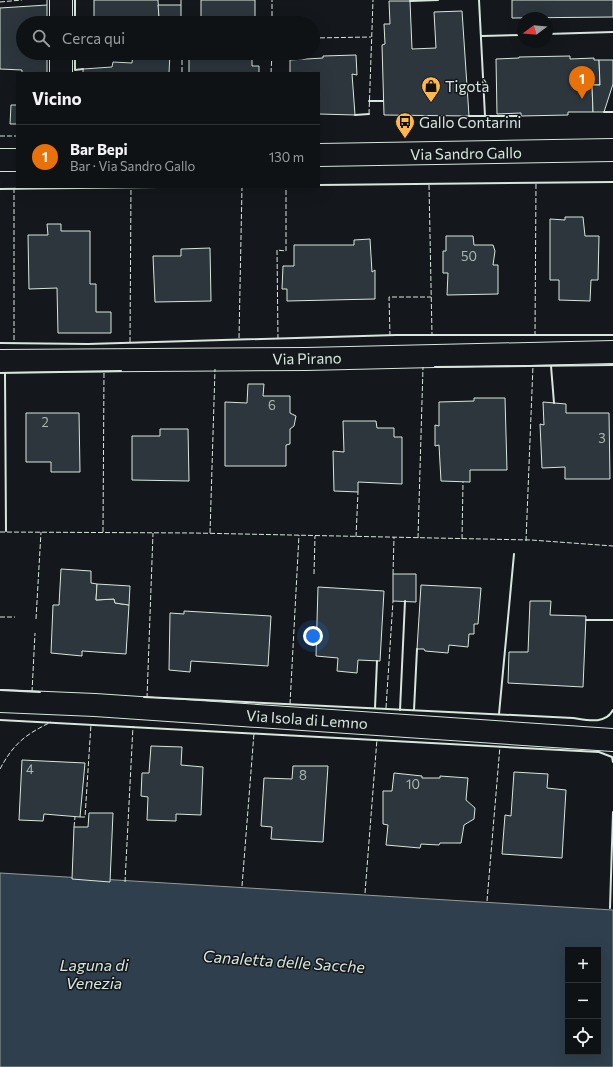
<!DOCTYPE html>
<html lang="it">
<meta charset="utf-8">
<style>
:root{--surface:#0f1215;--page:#181b1e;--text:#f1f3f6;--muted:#9b9ea0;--line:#2f3234;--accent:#ffb74d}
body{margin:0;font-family:Commissioner,sans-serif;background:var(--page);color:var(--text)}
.controls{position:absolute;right:12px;bottom:12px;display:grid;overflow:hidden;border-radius:0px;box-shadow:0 4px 16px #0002}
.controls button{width:36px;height:36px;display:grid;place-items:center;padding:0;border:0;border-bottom:1px solid var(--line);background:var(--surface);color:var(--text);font:20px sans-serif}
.compass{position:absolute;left:517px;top:12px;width:36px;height:36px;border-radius:50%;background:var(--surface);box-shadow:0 4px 16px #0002;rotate:254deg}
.you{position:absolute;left:313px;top:636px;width:14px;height:14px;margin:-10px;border:3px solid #fff;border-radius:50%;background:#1a73e8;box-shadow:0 0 0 6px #1a73e833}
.badge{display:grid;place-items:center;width:26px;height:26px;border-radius:50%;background:var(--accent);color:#fff;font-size:13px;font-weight:700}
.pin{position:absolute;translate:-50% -33px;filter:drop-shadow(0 1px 2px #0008)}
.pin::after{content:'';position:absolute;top:21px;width:14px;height:12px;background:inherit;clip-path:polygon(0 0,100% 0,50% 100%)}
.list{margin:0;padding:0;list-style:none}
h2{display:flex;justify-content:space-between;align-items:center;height:52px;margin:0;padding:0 16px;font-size:17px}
h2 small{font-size:13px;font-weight:400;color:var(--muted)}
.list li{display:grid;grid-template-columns:26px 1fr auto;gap:12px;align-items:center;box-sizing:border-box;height:64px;padding:0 16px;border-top:1px solid var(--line)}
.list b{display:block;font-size:15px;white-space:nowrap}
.list p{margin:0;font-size:13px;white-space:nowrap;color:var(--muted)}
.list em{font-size:13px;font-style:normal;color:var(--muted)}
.icon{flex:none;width:22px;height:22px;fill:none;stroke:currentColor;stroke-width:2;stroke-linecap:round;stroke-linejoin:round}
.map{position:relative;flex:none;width:613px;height:1067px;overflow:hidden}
.search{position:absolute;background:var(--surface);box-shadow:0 4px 16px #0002;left:16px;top:16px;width:304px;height:44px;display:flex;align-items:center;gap:10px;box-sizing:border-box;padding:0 14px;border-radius:22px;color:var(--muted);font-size:15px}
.panel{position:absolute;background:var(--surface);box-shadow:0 4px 16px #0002;left:16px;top:72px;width:304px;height:116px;border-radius:0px}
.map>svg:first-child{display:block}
</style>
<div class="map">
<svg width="613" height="1067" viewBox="0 0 613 1067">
<rect width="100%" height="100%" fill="#14181c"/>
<path fill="#2f3f4d" stroke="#939e99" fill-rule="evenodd" d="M0 873 613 910V1067H0ZM568 950H598V1052H568Z"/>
<g fill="#2c363c" stroke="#d8e6dc">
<polygon points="94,0 158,0 159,17 94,18"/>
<rect x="201" y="0" width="54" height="23"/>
<polygon points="512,0 613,0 613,17 512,18"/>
<polygon points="389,1 410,1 412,49 436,48 434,12 462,11 469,116 384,115 382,45 385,44 384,24 390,24"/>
<polygon points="47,5 47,23 23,23 23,53 47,53 47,73 22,73 22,70 0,69 0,8"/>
<polygon points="158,5 181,5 181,23 146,23 145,18 159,17"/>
<polygon points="133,53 170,53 169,73 83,73 83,69 112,67 113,62 132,63"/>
<polygon points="189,53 252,53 252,66 259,66 259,73 189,73"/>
<polygon points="356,55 357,75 352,74 355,115 319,114 319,73 290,73 290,60 323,58 323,56"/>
<polygon points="570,56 570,59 594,58 594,60 599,60 600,85 592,85 593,112 568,112 568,115 521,116 521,113 497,114 496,59 519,58 519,57"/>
<polygon points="599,60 613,60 613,84 604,112 593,112 592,85 600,85"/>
<polygon points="11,105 17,105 17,124 10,124"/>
<polygon points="565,217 583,217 585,236 599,236 598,280 591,280 590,301 559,300 559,280 550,280 550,219 565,220"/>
<polygon points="47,224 61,224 61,231 90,231 90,284 96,284 96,312 111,312 111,333 58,333 57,288 29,289 28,235 48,235"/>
<polygon points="446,236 473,236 474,245 493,245 495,251 493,265 498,265 498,294 447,295 448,273 443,273 443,251 446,251"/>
<polygon points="370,239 372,272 375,270 375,299 287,301 287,289 282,289 283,266 294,266 294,245 354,245 354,240"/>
<polygon points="210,248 211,301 155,302 153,256 181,256 181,249"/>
<polygon points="248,384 264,384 263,396 290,396 290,413 296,416 294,426 290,429 290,444 286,445 286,466 225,466 225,402 247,403"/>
<polygon points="474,398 505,398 507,470 470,470 470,482 441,481 439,445 435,446 435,425 439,426 439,402 474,401"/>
<polygon points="543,402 566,404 566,413 609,413 610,479 565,479 565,467 542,468 540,424 544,425"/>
<polygon points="26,413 79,413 80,472 51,472 51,462 26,462"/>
<polygon points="343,421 376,421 377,428 394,428 394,437 402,437 402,484 358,482 358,492 334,491 333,451 344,452"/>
<polygon points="160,429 188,429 189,481 132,480 132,436 160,436"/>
<polygon points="61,569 91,571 91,583 97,584 96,600 114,599 115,603 129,605 126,654 82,651 82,656 51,653 53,605 59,605"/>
<polygon points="393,574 416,574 416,602 393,601"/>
<polygon points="97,584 130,586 129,605 115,603 114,599 96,600"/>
<polygon points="421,585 481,588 478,624 474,624 474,634 469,634 468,647 449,645 448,653 425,651 424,649 417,649"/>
<polygon points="318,587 384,591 380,661 358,660 357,673 337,671 338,658 316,656"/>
<polygon points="530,601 551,601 550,615 586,616 583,687 508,683 509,652 528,652"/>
<polygon points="184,611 271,616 268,666 191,661 190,672 169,670 170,613 184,614"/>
<polygon points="151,746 182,747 181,765 203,767 201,815 176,814 176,821 147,820 148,797 141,796 142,773 149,773"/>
<polygon points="22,760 85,763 80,817 44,814 43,821 19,820"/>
<polygon points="293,766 328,766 323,842 271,839 272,827 261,826 264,778 292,779"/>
<polygon points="514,772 548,774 547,788 566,790 562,858 502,854 505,815 511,816"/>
<polygon points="394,773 422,776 422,778 440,778 440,776 468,778 466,800 475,808 474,819 464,825 461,843 440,843 439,845 421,844 420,848 386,845 388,825 383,824 383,791 392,791"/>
<polygon points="89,813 113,813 110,882 72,879 74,827 88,827"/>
</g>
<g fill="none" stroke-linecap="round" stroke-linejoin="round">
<defs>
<g id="street">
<polyline points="61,23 61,0"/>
<polyline points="61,73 61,53"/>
<polyline points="0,361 306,359 613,352"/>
<polyline points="0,701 95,705 613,740"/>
</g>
<g id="secondary">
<polyline points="319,155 613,150"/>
<polyline points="0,160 17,160"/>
</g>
</defs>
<use href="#street" stroke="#d8e6dc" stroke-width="24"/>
<use href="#secondary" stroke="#d8e6dc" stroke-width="24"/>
<use href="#street" stroke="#14181c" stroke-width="22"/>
<use href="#secondary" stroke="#14181c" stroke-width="22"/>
<g stroke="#d8e6dc" stroke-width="1" stroke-dasharray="5 2" stroke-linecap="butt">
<polyline points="47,0 47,5"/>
<polyline points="0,2 22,0"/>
<polyline points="181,5 181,0"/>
<polyline points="272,23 272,0"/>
<polyline points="313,38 371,37"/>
<polyline points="182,53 182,73"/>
<polyline points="271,73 272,53"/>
<polyline points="369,114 373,0"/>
<polyline points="0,136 17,136"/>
<polyline points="429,185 432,335"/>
<polyline points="14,188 14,343"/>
<polyline points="390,336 389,297 431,297"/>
<polyline points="535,336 536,183"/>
<polyline points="239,338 242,187"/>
<polyline points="278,339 277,250 286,251 286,187"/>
<polyline points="130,342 131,187"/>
<polyline points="0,532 194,533 531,540 613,546"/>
<polyline points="103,532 104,371"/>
<polyline points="210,533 215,369"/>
<polyline points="356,537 358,492"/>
<polyline points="418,538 423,367"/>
<polyline points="462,539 463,482"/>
<polyline points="526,541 533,365"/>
<polyline points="314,574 315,536"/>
<polyline points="393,574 394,537"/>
<polyline points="0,617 15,617"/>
<polyline points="36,619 41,532"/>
<polyline points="32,692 35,633"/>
<polyline points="147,698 153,533"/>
<polyline points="290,704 299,535"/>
<polyline points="386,708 393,601"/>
<path d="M0 769C14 743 25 735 51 722"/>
<polyline points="80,817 85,817 91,724"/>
<polyline points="74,827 75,817"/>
<polyline points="125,882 133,726"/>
<polyline points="242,886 254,733"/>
<polyline points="365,893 377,739"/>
<polyline points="487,901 500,746"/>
</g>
<g stroke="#d8e6dc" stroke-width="2">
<polyline points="479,0 485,116"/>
<polyline points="410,1 438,0"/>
<polyline points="75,23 75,0"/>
<polyline points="547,34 613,32"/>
<polyline points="482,36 523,35"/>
<polyline points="75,53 75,70 83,69"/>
<polyline points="369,101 383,101"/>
<polyline points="604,112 613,112"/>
<polyline points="355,115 369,114"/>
<polyline points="469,116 521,116"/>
<polyline points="319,185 613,182"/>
<polyline points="0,189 158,187"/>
<polyline points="0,343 88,344 396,335 613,335"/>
<polyline points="551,366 554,403"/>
<polyline points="435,367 613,365"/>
<polyline points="0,373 121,371"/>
<polyline points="5,373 6,531"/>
<polyline points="586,620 613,620"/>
<polyline points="0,690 40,692"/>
<path d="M144 697 573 718C587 720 605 725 613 710"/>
<polyline points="375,708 377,661"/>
<polyline points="400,710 405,601"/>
<polyline points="414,710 417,649"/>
<polyline points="499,714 514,554"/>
<polyline points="0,720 599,752 612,757 613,762"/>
<polyline points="610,908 613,812"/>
</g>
</g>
<defs>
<symbol id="shop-pin" viewBox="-11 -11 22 30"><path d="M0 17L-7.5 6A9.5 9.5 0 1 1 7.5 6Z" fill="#ffb74d" stroke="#14181c"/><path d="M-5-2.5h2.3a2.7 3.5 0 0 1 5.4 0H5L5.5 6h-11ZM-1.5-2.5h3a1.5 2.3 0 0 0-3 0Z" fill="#111"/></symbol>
<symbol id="bus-pin" viewBox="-11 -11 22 30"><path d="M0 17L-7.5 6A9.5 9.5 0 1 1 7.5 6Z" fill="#ffb74d" stroke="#14181c"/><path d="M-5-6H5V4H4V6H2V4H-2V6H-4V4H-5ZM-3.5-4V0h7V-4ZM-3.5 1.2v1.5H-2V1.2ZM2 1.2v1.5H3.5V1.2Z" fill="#111"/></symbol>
</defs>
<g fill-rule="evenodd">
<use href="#shop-pin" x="420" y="75" width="22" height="30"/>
<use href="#bus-pin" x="394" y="111" width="22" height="30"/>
</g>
<g text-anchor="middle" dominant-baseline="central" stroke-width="3" stroke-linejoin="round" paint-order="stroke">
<g font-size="13" fill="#adbab4">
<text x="469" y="256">50</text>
<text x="272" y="405">6</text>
<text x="45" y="422">2</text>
<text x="602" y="438">3</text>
<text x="30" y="769">4</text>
<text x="303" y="775">8</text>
<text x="413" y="784">10</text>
</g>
<g font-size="15" fill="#d8e6dc" stroke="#14181c" text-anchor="start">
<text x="445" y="86">Tigotà</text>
<text x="419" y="122">Gallo Contarini</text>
</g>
<g font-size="15" fill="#d8e6dc" stroke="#14181c">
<text transform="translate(466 153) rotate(-1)">Via Sandro Gallo</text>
<text transform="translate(307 358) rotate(-1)">Via Pirano</text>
<text transform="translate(307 719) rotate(4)">Via Isola di Lemno</text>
</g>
<g font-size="16" font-style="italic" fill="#d8e6dc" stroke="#14181c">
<text transform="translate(284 961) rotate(4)">Canaletta delle Sacche</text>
<text x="94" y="964">Laguna di<tspan x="94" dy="18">Venezia</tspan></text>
</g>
</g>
</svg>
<div class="controls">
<button>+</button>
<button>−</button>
<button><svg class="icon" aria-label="locate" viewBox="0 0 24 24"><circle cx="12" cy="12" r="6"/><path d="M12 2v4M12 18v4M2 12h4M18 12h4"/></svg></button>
</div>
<svg class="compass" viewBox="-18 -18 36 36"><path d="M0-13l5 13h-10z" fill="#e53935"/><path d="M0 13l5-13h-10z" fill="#9b9ea0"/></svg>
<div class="you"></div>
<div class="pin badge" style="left:582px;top:99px;background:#e8710a">1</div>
<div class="search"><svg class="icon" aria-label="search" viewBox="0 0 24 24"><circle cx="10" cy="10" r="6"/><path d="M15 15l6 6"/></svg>Cerca qui</div>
<section class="panel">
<h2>Vicino<small></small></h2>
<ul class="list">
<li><span class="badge" style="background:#e8710a">1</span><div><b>Bar Bepi</b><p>Bar · Via Sandro Gallo</p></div><em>130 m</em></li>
</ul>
</section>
</div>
